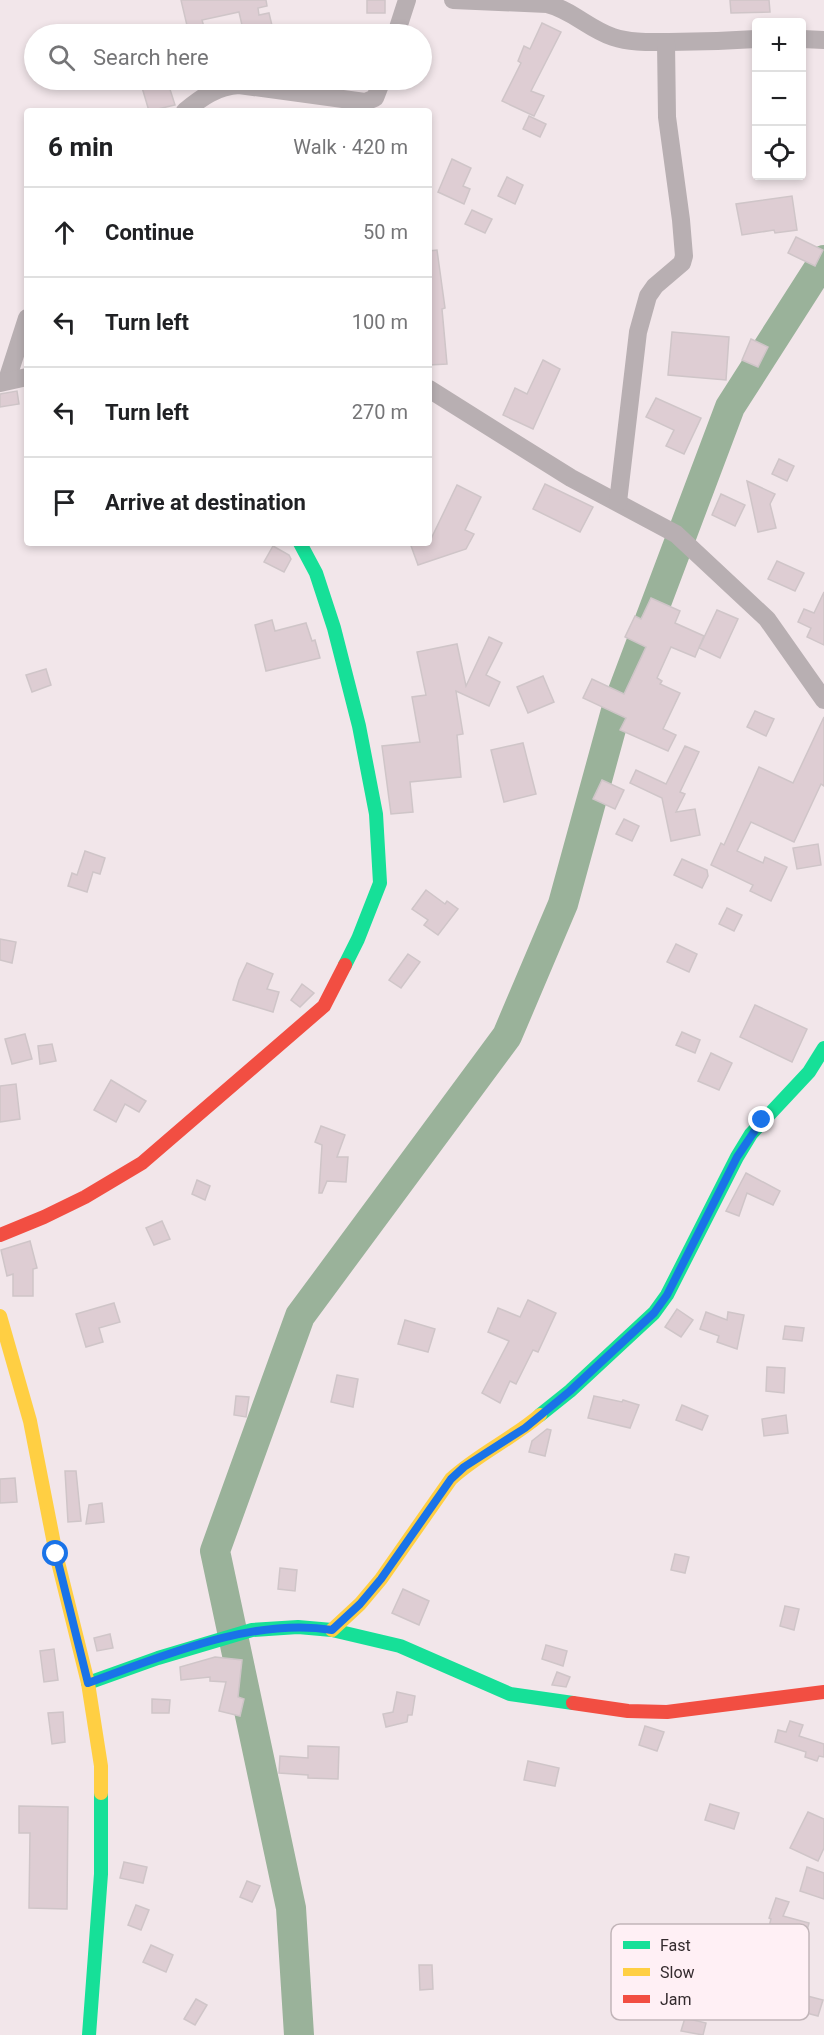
<!DOCTYPE html>
<meta charset="utf-8">
<style>
:root{--surface:#fff;--page:#f6f6f6;--text:#202124;--muted:#757577;--line:#e0e0e0}
body{margin:0;font-family:Roboto,sans-serif;background:var(--page);color:var(--text)}
.controls{position:absolute;right:18px;top:18px;display:grid;overflow:hidden;border-radius:6px;box-shadow:0 3px 9px #0003}
.controls button{width:54px;height:54px;display:grid;place-items:center;padding:0;border:0;border-bottom:2px solid var(--line);background:var(--surface);color:var(--text);font:30px sans-serif}
.stop{position:absolute;width:18px;height:18px;margin:-14px;border:4px solid #1a73e8;border-radius:50%;background:#fff}
.stop.end{background:#1a73e8;border-color:#fff;box-shadow:0 2px 6px #0008}
.list{margin:0;padding:0;list-style:none}
h2{display:flex;justify-content:space-between;align-items:center;height:78px;margin:0;padding:0 24px;font-size:26px}
h2 small{font-size:20px;font-weight:400;color:var(--muted)}
.list li{display:grid;grid-template-columns:39px 1fr auto;gap:18px;align-items:center;box-sizing:border-box;height:90px;padding:0 24px;border-top:2px solid var(--line)}
.list b{display:block;font-size:22px;white-space:nowrap}
.list em{font-size:20px;font-style:normal;color:var(--muted)}
.icon{flex:none;width:33px;height:33px;fill:none;stroke:currentColor;stroke-width:2;stroke-linecap:round;stroke-linejoin:round}
.map{position:relative;flex:none;width:824px;height:2035px;overflow:hidden}
.search{position:absolute;background:var(--surface);box-shadow:0 3px 9px #0003;left:24px;top:24px;width:408px;height:66px;display:flex;align-items:center;gap:15px;box-sizing:border-box;padding:0 21px;border-radius:33px;color:var(--muted);font-size:22px}
.panel{position:absolute;background:var(--surface);box-shadow:0 3px 9px #0003;left:24px;top:108px;width:408px;height:438px;border-radius:6px}
.map>svg:first-child{display:block}
</style>
<div class="map">
<svg width="824" height="2035" viewBox="0 0 824 2035">
<rect width="100%" height="100%" fill="#f2e6ea"/>
<g fill="none" stroke-linecap="round" stroke-linejoin="round">
<polyline stroke="#9ab29a" stroke-width="30" points="299,2035 291,1908 215,1551 300,1316 507,1036 563,904 617,707 730,407 824,260"/>
</g>
<g fill="#decdd3" stroke="#cfc5c8" stroke-width="1.5">
<polygon points="181,0 266,0 267,6 258,8 259,15 269,13 274,34 244,34 239,12 202,20 206,34 189,34"/>
<rect x="367" y="0" width="18" height="13"/>
<polygon points="730,0 769,0 770,12 731,13"/>
<polygon points="542,23 561,32 531,91 544,96 534,116 502,101 521,63 518,61 524,46 530,49"/>
<polygon points="155,80 167,80 175,105 149,111 141,84"/>
<polygon points="529,116 546,124 540,137 523,129"/>
<polygon points="452,159 471,168 463,186 470,189 464,204 438,192"/>
<polygon points="507,177 523,185 515,204 498,196"/>
<polygon points="792,196 797,230 775,233 774,230 742,235 736,204"/>
<polygon points="472,210 492,219 485,233 465,224"/>
<polygon points="796,237 823,250 815,266 788,253"/>
<polygon points="437,250 445,308 442,309 447,364 429,365 429,251"/>
<polygon points="672,332 729,337 726,380 668,375"/>
<polygon points="751,339 768,347 758,367 742,360"/>
<polygon points="543,360 560,369 533,429 503,415 515,388 527,394"/>
<polygon points="17,391 19,404 0,407 0,394"/>
<polygon points="656,398 701,418 684,454 666,446 674,430 646,417"/>
<polygon points="779,459 794,466 787,481 772,474"/>
<polygon points="747,481 775,494 770,504 776,528 758,532"/>
<polygon points="545,484 593,507 580,532 533,509"/>
<polygon points="457,485 481,497 465,530 474,534 466,549 418,565 410,543 429,543"/>
<polygon points="721,494 745,505 735,526 712,515"/>
<polygon points="273,546 289,555 291,559 284,572 264,562"/>
<polygon points="777,561 804,573 795,591 768,579"/>
<polygon points="824,592 824,645 807,637 811,628 798,622 804,609 814,613"/>
<polygon points="651,598 680,611 675,623 704,636 695,657 671,647 657,678 662,681 660,684 680,693 663,729 676,735 668,751 620,730 626,718 583,698 592,679 624,694 646,647 625,637 635,616 641,619"/>
<polygon points="717,610 738,619 720,658 699,648"/>
<polygon points="272,620 275,631 306,623 312,641 315,640 320,658 266,671 255,625"/>
<polygon points="489,637 502,643 486,675 500,682 489,706 456,691 463,734 457,735 461,777 410,782 413,812 391,814 382,746 420,742 412,697 426,695 417,652 457,644 466,686"/>
<polygon points="46,669 51,685 32,692 26,675"/>
<polygon points="543,676 554,702 528,713 517,687"/>
<polygon points="755,711 774,719 766,736 747,727"/>
<polygon points="824,717 824,786 821,784 794,842 751,822 737,851 763,863 765,857 787,867 771,901 750,891 753,885 711,865 721,843 724,845 759,767 793,783"/>
<polygon points="523,743 536,794 504,802 491,750"/>
<polygon points="685,746 699,752 680,792 685,794 676,812 695,809 700,835 671,841 662,798 630,783 636,770 666,784"/>
<polygon points="602,780 624,790 615,809 593,799"/>
<polygon points="624,819 639,826 632,841 616,834"/>
<polygon points="818,844 821,865 797,869 793,848"/>
<polygon points="85,851 105,858 100,874 93,872 87,892 68,886 72,873 77,875"/>
<polygon points="682,859 707,870 708,876 702,888 674,875"/>
<polygon points="426,890 445,904 447,901 458,909 438,935 424,925 428,920 412,909"/>
<polygon points="727,908 742,915 734,931 719,924"/>
<polygon points="0,939 16,942 12,963 0,960"/>
<polygon points="676,944 697,954 689,972 667,962"/>
<polygon points="408,954 420,962 401,988 389,980"/>
<polygon points="247,963 273,974 267,989 279,992 273,1012 233,1000 239,980"/>
<polygon points="302,984 314,993 300,1007 291,1000"/>
<polygon points="755,1005 807,1029 792,1062 740,1037"/>
<polygon points="682,1032 700,1040 695,1053 676,1045"/>
<polygon points="25,1034 32,1059 12,1064 5,1039"/>
<polygon points="52,1044 56,1061 40,1064 38,1046"/>
<polygon points="711,1053 732,1063 719,1090 698,1081"/>
<polygon points="111,1080 146,1101 139,1112 125,1104 116,1122 94,1110"/>
<polygon points="16,1084 20,1119 0,1122 0,1086"/>
<polygon points="321,1126 345,1135 337,1157 348,1157 346,1182 327,1181 322,1193 319,1193 322,1145 315,1142"/>
<polygon points="746,1173 780,1191 773,1205 747,1193 739,1216 726,1211"/>
<polygon points="197,1180 210,1186 205,1200 192,1194"/>
<polygon points="162,1221 170,1239 154,1245 146,1228"/>
<polygon points="30,1241 37,1268 33,1269 33,1296 13,1296 13,1274 7,1276 1,1250"/>
<polygon points="528,1300 556,1313 538,1352 533,1350 516,1384 510,1381 500,1403 482,1393 509,1341 488,1332 498,1308 520,1317"/>
<polygon points="114,1303 120,1322 99,1328 103,1342 86,1347 76,1314"/>
<polygon points="677,1309 693,1320 681,1337 665,1327"/>
<polygon points="706,1312 727,1320 728,1312 744,1315 737,1349 717,1342 719,1336 700,1329"/>
<polygon points="405,1320 435,1329 428,1352 398,1344"/>
<polygon points="785,1326 804,1328 802,1341 783,1339"/>
<polygon points="767,1367 785,1368 784,1393 766,1391"/>
<polygon points="337,1375 358,1379 353,1407 331,1402"/>
<polygon points="236,1396 249,1397 246,1417 234,1415"/>
<polygon points="594,1396 622,1402 623,1400 639,1405 630,1428 588,1418"/>
<polygon points="682,1405 708,1416 702,1430 676,1420"/>
<polygon points="786,1415 788,1433 764,1436 762,1419"/>
<polygon points="547,1429 551,1430 545,1456 529,1452 532,1441"/>
<polygon points="65,1471 76,1471 81,1521 68,1522"/>
<polygon points="15,1478 17,1502 0,1503 0,1479"/>
<polygon points="102,1503 104,1522 86,1524 89,1505"/>
<polygon points="675,1554 689,1557 685,1573 671,1570"/>
<polygon points="280,1568 297,1570 295,1591 278,1589"/>
<polygon points="403,1589 429,1601 419,1625 392,1613"/>
<polygon points="785,1606 799,1609 794,1630 780,1626"/>
<polygon points="110,1634 113,1648 97,1651 94,1638"/>
<polygon points="546,1645 567,1651 563,1666 542,1659"/>
<polygon points="54,1649 58,1680 44,1682 40,1651"/>
<polygon points="215,1657 242,1660 238,1697 244,1699 240,1716 219,1711 226,1682 210,1681 210,1677 181,1680 180,1667"/>
<polygon points="557,1672 570,1677 566,1687 552,1685"/>
<polygon points="397,1692 415,1696 412,1715 408,1715 407,1722 386,1727 383,1714 393,1712"/>
<polygon points="152,1699 170,1700 169,1713 152,1713"/>
<polygon points="63,1712 65,1742 52,1744 48,1713"/>
<polygon points="790,1721 803,1725 799,1736 824,1744 824,1757 819,1756 817,1761 805,1757 806,1752 775,1742 778,1730 786,1732"/>
<polygon points="645,1726 664,1732 657,1751 639,1745"/>
<polygon points="308,1746 339,1747 338,1779 308,1778 308,1775 279,1773 280,1756 308,1758"/>
<polygon points="528,1761 559,1768 555,1786 524,1780"/>
<polygon points="710,1804 739,1813 734,1829 705,1820"/>
<polygon points="19,1806 68,1807 67,1909 29,1908 30,1833 19,1833"/>
<polygon points="808,1812 824,1819 824,1848 818,1861 790,1848"/>
<polygon points="124,1862 147,1867 143,1883 120,1878"/>
<polygon points="807,1867 824,1873 824,1899 800,1891"/>
<polygon points="247,1881 260,1886 252,1902 240,1897"/>
<polygon points="776,1898 789,1902 783,1916 809,1923 803,1945 767,1934 771,1919 769,1918"/>
<polygon points="136,1905 149,1910 141,1930 128,1925"/>
<polygon points="151,1945 173,1955 166,1972 143,1962"/>
<polygon points="419,1965 432,1965 433,1989 420,1990"/>
<polygon points="796,1993 823,2000 818,2016 791,2009"/>
<polygon points="196,1999 207,2005 195,2025 184,2019"/>
<polygon points="685,2018 706,2023 703,2035 681,2031"/>
</g>
<g fill="none" stroke-linecap="round" stroke-linejoin="round">
<g stroke="#b8afb2" stroke-width="18">
<path d="M453 0 547 4C572 10 589 29 613 37 631 43 650 42 669 42 698 42 727 41 756 39"/>
<polyline points="396,34 407,0"/>
<polyline points="802,39 824,40"/>
<path d="M185 111C201 98 217 86 239 85L365 102 375 98 382 80"/>
<polyline points="7,380 27,318"/>
<polyline points="0,383 27,377"/>
<polyline points="429,389 571,478 676,534 767,619 824,700"/>
<polyline points="618,502 638,332 648,296 655,286 682,263 684,256 681,220 667,117 666,42"/>
</g>
<g stroke="#16e098" stroke-width="14">
<polyline points="300,543 316,573 334,628 359,726 376,814 380,883 358,939 345,965"/>
<polyline points="540,1415 570,1391 654,1313 667,1295 737,1157 751,1134 809,1072 824,1048"/>
<polyline points="88,1683 158,1658 252,1630 298,1627 332,1630 400,1646 510,1694 573,1703"/>
<polyline points="89,2035 101,1874 101,1793"/>
</g>
<g stroke="#ffcf43" stroke-width="14">
<polyline points="0,1316 30,1421 56,1554 88,1683 101,1766 101,1793"/>
<path d="M332 1630 360 1604 381 1579 451 1479C478 1454 512 1439 540 1415"/>
</g>
<g stroke="#f24e42" stroke-width="14">
<polyline points="0,1235 44,1217 85,1197 142,1163 324,1006 345,965"/>
<polyline points="573,1703 628,1711 667,1712 824,1692"/>
</g>
</g>
<g fill="none" stroke-linecap="round" stroke-linejoin="round">
<path stroke="#1a73e8" stroke-width="8" d="M56 1554 88 1683C163 1656 253 1617 332 1630L360 1604 381 1579 451 1479 464 1467 525 1428 570 1391 654 1313 667 1295 737 1157 762 1120"/>
</g>
<rect x="611" y="1924" width="198" height="96" rx="9" fill="#fff0f5" stroke="#c2b5b9" stroke-width="1.5"/>
<rect x="623" y="1941" width="27" height="8" fill="#16e098"/>
<rect x="623" y="1968" width="27" height="8" fill="#ffcf43"/>
<rect x="623" y="1995" width="27" height="8" fill="#f24e42"/>
<g font-size="16" fill="#342b2e">
<text x="660" y="1951">Fast</text>
<text x="660" y="1978">Slow</text>
<text x="660" y="2005">Jam</text>
</g>
</svg>
<div class="controls">
<button>+</button>
<button>−</button>
<button><svg class="icon" aria-label="locate" viewBox="0 0 24 24"><circle cx="12" cy="12" r="6"/><path d="M12 2v4M12 18v4M2 12h4M18 12h4"/></svg></button>
</div>
<div class="stop" style="left:56px;top:1554px"></div>
<div class="stop end" style="left:762px;top:1120px"></div>
<div class="search"><svg class="icon" aria-label="search" viewBox="0 0 24 24"><circle cx="10" cy="10" r="6"/><path d="M15 15l6 6"/></svg>Search here</div>
<section class="panel">
<h2>6 min<small>Walk · 420 m</small></h2>
<ul class="list">
<li><svg class="icon" aria-label="ahead" viewBox="0 0 24 24"><path d="M12 20V5M6 11l6-6 6 6"/></svg><div><b>Continue</b></div><em>50 m</em></li>
<li><svg class="icon" aria-label="left" viewBox="0 0 24 24"><path d="M17 20v-9H6M10 6l-5 5 5 5"/></svg><div><b>Turn left</b></div><em>100 m</em></li>
<li><svg class="icon" aria-label="left" viewBox="0 0 24 24"><path d="M17 20v-9H6M10 6l-5 5 5 5"/></svg><div><b>Turn left</b></div><em>270 m</em></li>
<li><svg class="icon" aria-label="arrive" viewBox="0 0 24 24"><path d="M6 21V4h12l-3 4 3 4H6"/></svg><div><b>Arrive at destination</b></div></li>
</ul>
</section>
</div>
